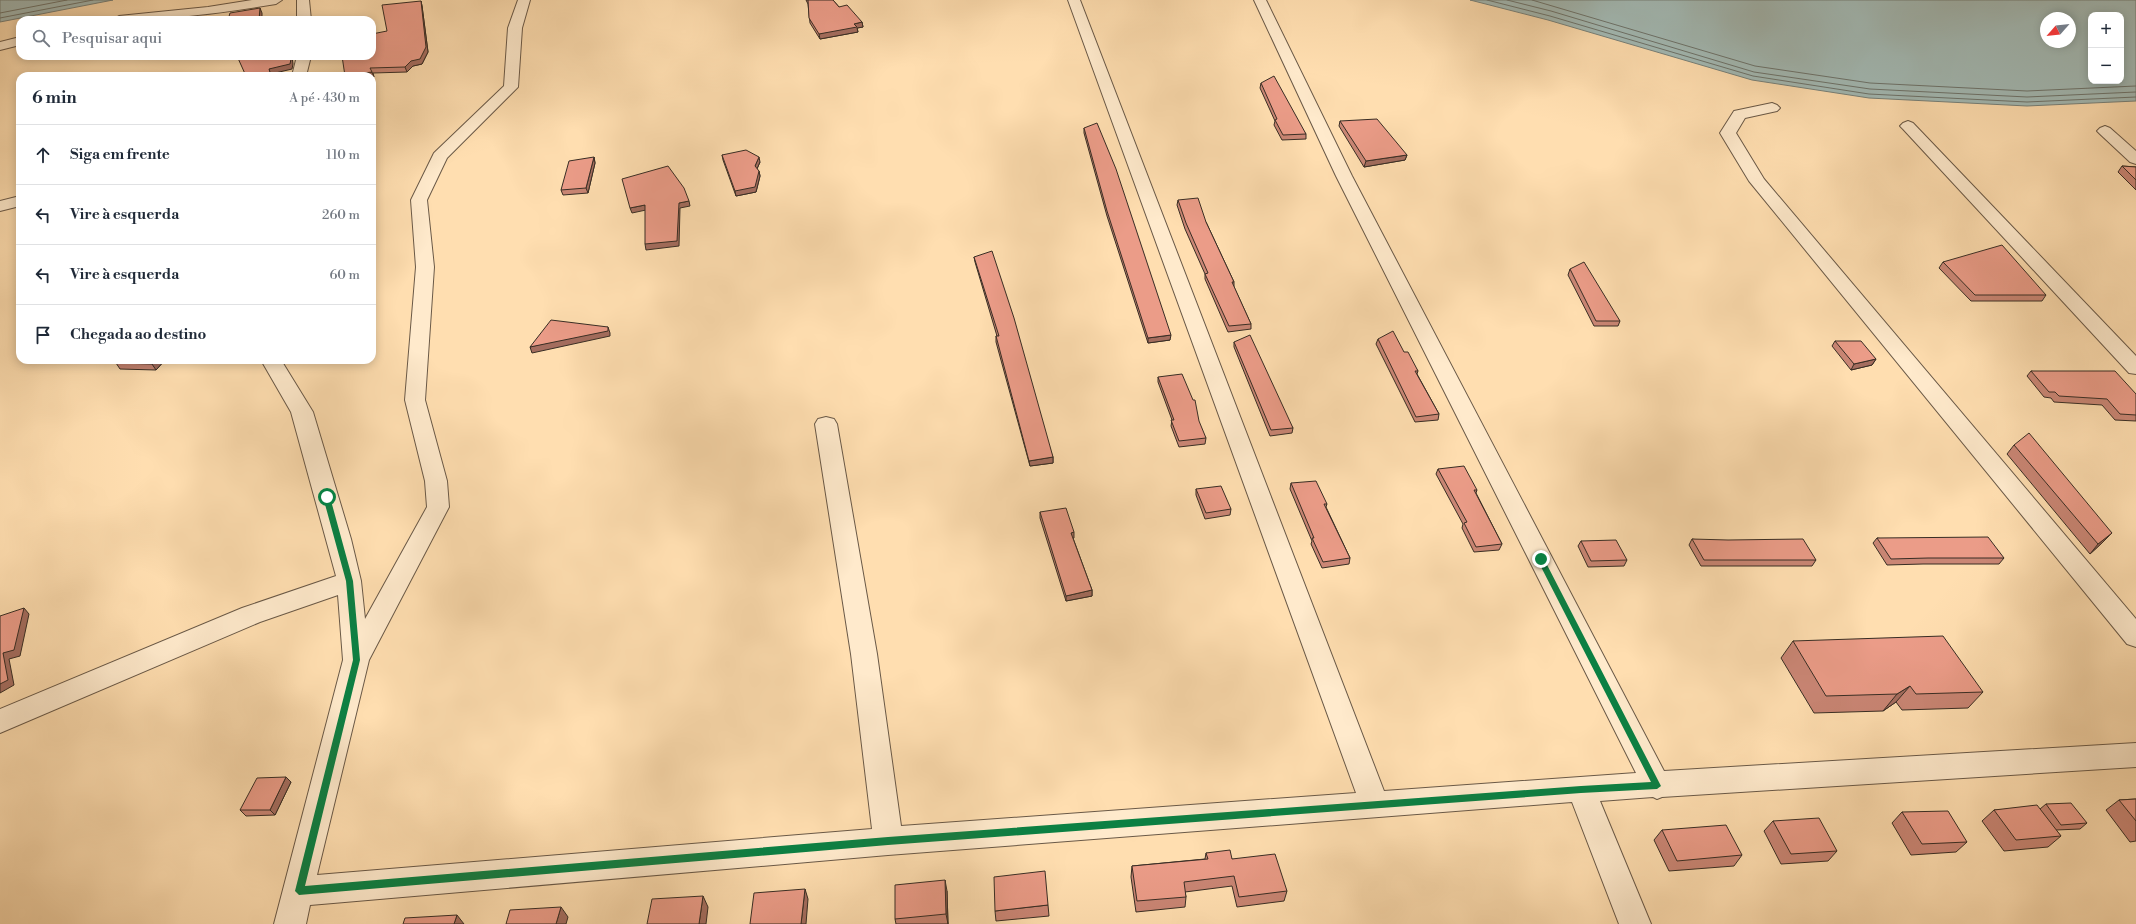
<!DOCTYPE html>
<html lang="pt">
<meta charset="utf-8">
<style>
:root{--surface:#fff;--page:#f6f6f7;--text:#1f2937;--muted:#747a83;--line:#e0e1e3}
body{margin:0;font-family:"Libre Bodoni",serif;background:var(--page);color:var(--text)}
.controls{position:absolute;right:12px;top:12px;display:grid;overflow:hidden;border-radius:8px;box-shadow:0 2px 10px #0003}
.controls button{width:36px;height:36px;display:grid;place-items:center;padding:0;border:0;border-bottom:1px solid var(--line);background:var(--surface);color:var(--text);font:20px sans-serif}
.compass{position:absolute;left:2040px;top:12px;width:36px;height:36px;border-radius:50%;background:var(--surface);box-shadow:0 2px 10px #0003;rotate:243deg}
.stop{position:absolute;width:12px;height:12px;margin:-9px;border:3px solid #0b8043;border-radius:50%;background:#fff}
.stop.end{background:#0b8043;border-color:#fff;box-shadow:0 1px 4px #0008}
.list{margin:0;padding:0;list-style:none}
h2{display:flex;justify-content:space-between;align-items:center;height:52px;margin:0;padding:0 16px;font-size:17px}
h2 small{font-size:13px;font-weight:400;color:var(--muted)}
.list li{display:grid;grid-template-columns:26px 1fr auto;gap:12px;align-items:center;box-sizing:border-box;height:60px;padding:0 16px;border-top:1px solid var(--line)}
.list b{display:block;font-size:15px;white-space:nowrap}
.list em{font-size:13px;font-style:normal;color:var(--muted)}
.icon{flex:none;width:22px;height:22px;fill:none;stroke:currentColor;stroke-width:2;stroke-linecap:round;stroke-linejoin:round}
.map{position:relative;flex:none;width:2136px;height:924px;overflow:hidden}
.search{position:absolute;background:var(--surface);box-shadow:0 2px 10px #0003;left:16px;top:16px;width:360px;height:44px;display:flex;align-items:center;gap:10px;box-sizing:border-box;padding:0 14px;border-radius:12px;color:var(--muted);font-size:15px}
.panel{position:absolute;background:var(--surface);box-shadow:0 2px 10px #0003;left:16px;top:72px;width:360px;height:292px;border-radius:12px}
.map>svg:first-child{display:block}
</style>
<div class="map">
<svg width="2136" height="924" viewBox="0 0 2136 924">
<rect width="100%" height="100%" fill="#ffdeb0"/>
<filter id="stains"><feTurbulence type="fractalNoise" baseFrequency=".005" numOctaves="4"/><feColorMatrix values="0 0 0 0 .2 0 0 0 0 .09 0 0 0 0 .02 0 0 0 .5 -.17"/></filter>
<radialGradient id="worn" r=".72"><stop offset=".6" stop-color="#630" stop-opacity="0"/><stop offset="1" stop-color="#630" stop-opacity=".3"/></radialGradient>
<g fill="#a3bab5" stroke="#78827b" fill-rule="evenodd">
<polygon points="0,0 113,0 0,22"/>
<path d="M1470 0H2136V101L2027 106 1869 98 1752 80 1548 20ZM2091 15H2121V81H2091ZM2046 18H2070V42H2046Z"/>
</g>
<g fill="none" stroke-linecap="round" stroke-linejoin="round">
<g stroke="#6e746c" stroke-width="1">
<polyline points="1487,0 1550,16 1753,76 1869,94 2027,102 2136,97"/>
<polyline points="1507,0 1551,11 1754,72 1870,89 2027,97 2136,92"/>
<polyline points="1532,0 1755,66 1870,83 2027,91 2136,86"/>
<polyline points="0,13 67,0"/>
<polyline points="0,18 93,0"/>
</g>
<defs>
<g id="minor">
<path d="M252 0H282L276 4C220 13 169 20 112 20L119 16 208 7Z"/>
<polygon points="297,0 309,0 311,20 297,20"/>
<polygon points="518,0 530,0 522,28 518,87 447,158 427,200 434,267 425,400 447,481 449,507 369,660 317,875 872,829 851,654 815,424 818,419 826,417 834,419 837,424 877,654 901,826 1356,793 1068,0 1080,0 1384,791 1636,773 1336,176 1254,0 1266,0 1352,176 1664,771 2136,743 2136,767 1662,797 1657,799 1653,797 1600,801 1651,924 1619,924 1572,802 888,855 310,905 306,924 274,924 343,660 338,595 260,622 0,733 0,709 242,608 336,576 291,412 261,360 281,360 313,412 351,539 361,581 365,619 427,507 425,481 405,400 416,267 411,200 434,153 504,86 508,28"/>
<polygon points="20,37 20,45 0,50 0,42"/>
<polygon points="297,56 311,56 306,76 292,76"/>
<polygon points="1772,103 1777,105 1780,108 1777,111 1745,118 1736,133 1764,179 2136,619 2136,647 2127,644 1749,181 1720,133 1734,111"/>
<polygon points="1908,121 1913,123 2136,356 2136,374 2129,373 1903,129 1900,126 1903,123"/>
<polygon points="2105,126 2110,128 2136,151 2136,164 2130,162 2100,134 2097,131 2100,128"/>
<polygon points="20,196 20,206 0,211 0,201"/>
</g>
</defs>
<use href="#minor" stroke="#6a5947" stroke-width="2"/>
<use href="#minor" fill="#ffeacc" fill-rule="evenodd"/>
</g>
<g fill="#ca8675" stroke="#382d24">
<polygon points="806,0 833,0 839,7 862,22 863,27 857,28 858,32 820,39 810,23 808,4"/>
<polygon points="421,1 422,6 428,52 422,64 413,66 407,72 373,73 374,77 345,76 387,31"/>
<polygon points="1261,83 1306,134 1306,139 1282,140 1274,125 1275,121 1260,88"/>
<polygon points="1340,121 1407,155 1405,160 1364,167 1339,126"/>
<polygon points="1084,128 1170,340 1148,343 1107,216 1084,133"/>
<polygon points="722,155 760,162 757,169 759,171 760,176 756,192 736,196 723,160"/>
<polygon points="594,157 595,163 588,193 563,195 561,190"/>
<polygon points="2122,166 2136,167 2136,190 2118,172"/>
<polygon points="1178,200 1206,222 1234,282 1234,287 1251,324 1251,329 1228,332 1205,279 1205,274 1185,229 1177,205"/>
<polygon points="974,257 1053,457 1053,463 1030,466 996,342 996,336 997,336 975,262"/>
<polygon points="1943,262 2046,295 2042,301 1971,301 1939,268"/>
<polygon points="1570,269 1620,321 1618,326 1594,326 1568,275"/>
<polygon points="1378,339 1404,352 1418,371 1417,374 1439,414 1438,420 1415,422 1376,344"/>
<polygon points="1835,341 1876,359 1872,365 1851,370 1832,346"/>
<polygon points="1234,342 1293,428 1292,433 1270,436 1234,347"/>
<polygon points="165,360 156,370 120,369 116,363"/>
<polygon points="2031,371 2136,394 2136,421 2115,420 2102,405 2054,402 2051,398 2044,397 2027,376"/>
<polygon points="1158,377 1206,438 1205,444 1179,447 1171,426 1172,420 1158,382"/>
<polygon points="2014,445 2112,533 2103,542 2090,554 2007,454"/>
<polygon points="1438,469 1477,490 1476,493 1502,544 1499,550 1474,552 1462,528 1463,524 1436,474"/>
<polygon points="1291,483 1327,504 1326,507 1350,558 1349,564 1322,568 1311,544 1312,541 1290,489"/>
<polygon points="1196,489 1231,509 1230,515 1205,519 1196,495"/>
<polygon points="1040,512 1074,538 1073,538 1092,590 1092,596 1066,601 1040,518"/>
<polygon points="1877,538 2004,558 1999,564 1923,564 1887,565 1873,543"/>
<polygon points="1692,539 1816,560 1812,566 1701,566 1689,545"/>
<polygon points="1581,541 1627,560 1624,566 1588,567 1578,546"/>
<polygon points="1793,641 1983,692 1968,708 1902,710 1896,702 1883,711 1814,713 1781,658"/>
<polygon points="286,777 291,782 275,815 246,816 240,810"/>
<polygon points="2136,799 2136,841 2130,842 2106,810 2119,800"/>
<polygon points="2046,804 2087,823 2080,829 2056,830 2061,836 2048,847 2004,851 1982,821 1994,810 2040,809"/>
<polygon points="1902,812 1967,842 1956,852 1911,855 1892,823"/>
<polygon points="1773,821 1837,851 1828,861 1781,864 1764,831"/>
<polygon points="1662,830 1742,855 1734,866 1669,871 1654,840"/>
<polygon points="1206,853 1232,859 1287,891 1284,901 1237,907 1232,886 1185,892 1186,897 1185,907 1136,912 1131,877 1132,866 1205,859"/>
<polygon points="947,891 948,924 896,924 895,919"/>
<polygon points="1048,905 1049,916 996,921 995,911"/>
</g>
<g fill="#a46d5f" stroke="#382d24">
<polygon points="421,1 422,6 428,52 422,64 413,66 407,72 405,67 411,61"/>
<polygon points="260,8 262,13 262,20 259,20"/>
<polygon points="862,22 863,27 857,28 858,32 820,39 819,34 854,24"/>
<polygon points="290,56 292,56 293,64 292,69 271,74 272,76 271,76 269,69"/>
<polygon points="372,72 374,77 372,77 372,76 347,76"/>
<polygon points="1407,155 1405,160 1364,167 1366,161"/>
<polygon points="594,157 595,163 588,193 586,188"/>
<polygon points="759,157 760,162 756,171 755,166"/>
<polygon points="759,171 760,176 756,192 736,196 735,191"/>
<polygon points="689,201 690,206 680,208 679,246 646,250 645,244 679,203"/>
<polygon points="645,205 646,210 632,213 630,208"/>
<polygon points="608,327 610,333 610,336 532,353 530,347"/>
<polygon points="1171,335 1170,340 1148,343 1148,338"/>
<polygon points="1876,359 1872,365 1851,370 1854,364"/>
<polygon points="156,360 165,360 156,370 152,364"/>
<polygon points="1053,457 1053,463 1030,466 1029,461"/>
<polygon points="1074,532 1074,538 1071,539 1071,533"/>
<polygon points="2112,533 2103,542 2090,554 2098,544"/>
<polygon points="1092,590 1092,596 1066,601 1066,596"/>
<polygon points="24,608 29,614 20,656 9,659 14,685 0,693 0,684 3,653"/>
<polygon points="1910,686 1896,702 1883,711 1897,694"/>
<polygon points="286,777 291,782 275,815 270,810"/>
<polygon points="945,880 947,891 948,924 946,914"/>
<polygon points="805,889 808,899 806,924 801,924"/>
<polygon points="703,896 708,907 706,924 699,924"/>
<polygon points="561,907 568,917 566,924 556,924"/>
<polygon points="457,915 464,924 454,924"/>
</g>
<g fill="#eb9c88" stroke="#382d24">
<polygon points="808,0 833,0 839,7 847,5 862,22 854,24 857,27 819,34 809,18"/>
<polygon points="421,1 426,47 420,59 411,61 405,67 370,68 372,72 345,76 342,56 372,56 372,34 387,31 382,5"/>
<polygon points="260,8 259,20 228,20 230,13"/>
<polygon points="237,56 290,56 291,59 290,64 269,69 271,76 246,76"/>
<polygon points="1274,76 1306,134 1283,135 1275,120 1277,119 1261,83"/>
<polygon points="1377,119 1407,155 1366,161 1340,121"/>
<polygon points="1097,123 1116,169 1171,335 1148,338 1107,211 1084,128"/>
<polygon points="746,150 759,157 755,166 759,171 755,187 735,191 722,155"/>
<polygon points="594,157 586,188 561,190 569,161"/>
<polygon points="668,166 684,188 689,201 679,203 677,241 645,244 645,205 630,208 622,179"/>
<polygon points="2122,166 2136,167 2136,180"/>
<polygon points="1198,198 1206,222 1234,282 1232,282 1251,324 1229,326 1205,274 1208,273 1186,223 1178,200"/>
<polygon points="2002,245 2046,295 1975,295 1943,262"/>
<polygon points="992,251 1014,318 1053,457 1029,461 996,336 999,336 974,257"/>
<polygon points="1584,262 1620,321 1596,321 1570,269"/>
<polygon points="551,320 608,327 608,331 530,347"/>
<polygon points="1393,331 1404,352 1408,352 1418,371 1415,371 1439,414 1416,417 1378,339"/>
<polygon points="1250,335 1293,428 1271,430 1234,342"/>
<polygon points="1835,341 1861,341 1876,359 1854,364"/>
<polygon points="118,360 156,360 152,364 116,363"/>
<polygon points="2031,371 2115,371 2136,394 2136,415 2120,414 2107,399 2059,396 2055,392 2049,392"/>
<polygon points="1182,374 1193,400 1195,400 1199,421 1206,438 1179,441 1171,420 1174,420 1158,377"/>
<polygon points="2029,433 2112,533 2098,544 2014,445"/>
<polygon points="1464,466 1477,490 1474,490 1502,544 1476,547 1464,523 1467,522 1438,469"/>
<polygon points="1316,481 1327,504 1324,504 1350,558 1323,562 1312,538 1314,538 1291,483"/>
<polygon points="1221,486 1231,509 1206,513 1196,489"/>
<polygon points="1066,508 1074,532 1071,533 1092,590 1066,596 1040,512"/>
<polygon points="1988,537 2004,558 1928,558 1891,559 1877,538"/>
<polygon points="1692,539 1728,540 1803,539 1816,560 1704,560"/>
<polygon points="1616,540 1627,560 1591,561 1581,541"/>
<polygon points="24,608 14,650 3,653 8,680 0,684 0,616"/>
<polygon points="1943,636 1983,692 1916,694 1910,686 1897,694 1826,696 1793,641"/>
<polygon points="286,777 270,810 240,810 257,778"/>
<polygon points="2136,799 2136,821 2119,800"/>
<polygon points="2071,803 2087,823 2061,825 2046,804"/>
<polygon points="2037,805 2061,836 2016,840 1994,810"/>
<polygon points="1948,811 1967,842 1922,844 1902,812"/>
<polygon points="1819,818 1837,851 1791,854 1773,821"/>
<polygon points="1726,825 1742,855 1677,861 1662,830"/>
<polygon points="1230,850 1232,859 1275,854 1287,891 1239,897 1234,876 1184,882 1186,897 1137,901 1132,866 1208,859 1206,853"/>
<polygon points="1045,871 1048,905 995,911 994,877"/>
<polygon points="945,880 946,914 895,919 895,885"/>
<polygon points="805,889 801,924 750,924 754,893"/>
<polygon points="703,896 699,924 647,924 652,899"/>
<polygon points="561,907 556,924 506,924 510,910"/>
<polygon points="457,915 454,924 403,924 405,918"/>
</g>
<polygon fill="#0b8043" points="327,494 330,497 353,581 360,660 305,886 888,837 1581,786 1651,782 1537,559 1541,556 1544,559 1661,786 1657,789 1581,793 888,845 299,895 295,891 353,660 346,581 323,497"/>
<rect width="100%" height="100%" filter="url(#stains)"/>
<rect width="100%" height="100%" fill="url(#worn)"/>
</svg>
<div class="controls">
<button>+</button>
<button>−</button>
</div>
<svg class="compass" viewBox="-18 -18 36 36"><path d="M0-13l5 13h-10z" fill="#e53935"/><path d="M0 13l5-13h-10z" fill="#747a83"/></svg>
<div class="stop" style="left:327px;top:497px"></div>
<div class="stop end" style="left:1541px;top:559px"></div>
<div class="search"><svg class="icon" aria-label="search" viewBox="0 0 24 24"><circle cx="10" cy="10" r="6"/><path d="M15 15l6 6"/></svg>Pesquisar aqui</div>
<section class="panel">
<h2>6 min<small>A pé · 430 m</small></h2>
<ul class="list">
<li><svg class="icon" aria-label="ahead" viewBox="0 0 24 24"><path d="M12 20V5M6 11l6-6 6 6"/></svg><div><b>Siga em frente</b></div><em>110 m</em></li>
<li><svg class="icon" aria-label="left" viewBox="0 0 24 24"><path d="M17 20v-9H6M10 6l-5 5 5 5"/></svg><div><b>Vire à esquerda</b></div><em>260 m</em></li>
<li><svg class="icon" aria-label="left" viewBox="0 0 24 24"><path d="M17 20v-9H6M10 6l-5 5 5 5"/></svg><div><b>Vire à esquerda</b></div><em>60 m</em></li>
<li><svg class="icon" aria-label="arrive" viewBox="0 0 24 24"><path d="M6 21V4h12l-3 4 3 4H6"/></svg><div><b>Chegada ao destino</b></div></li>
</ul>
</section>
</div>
